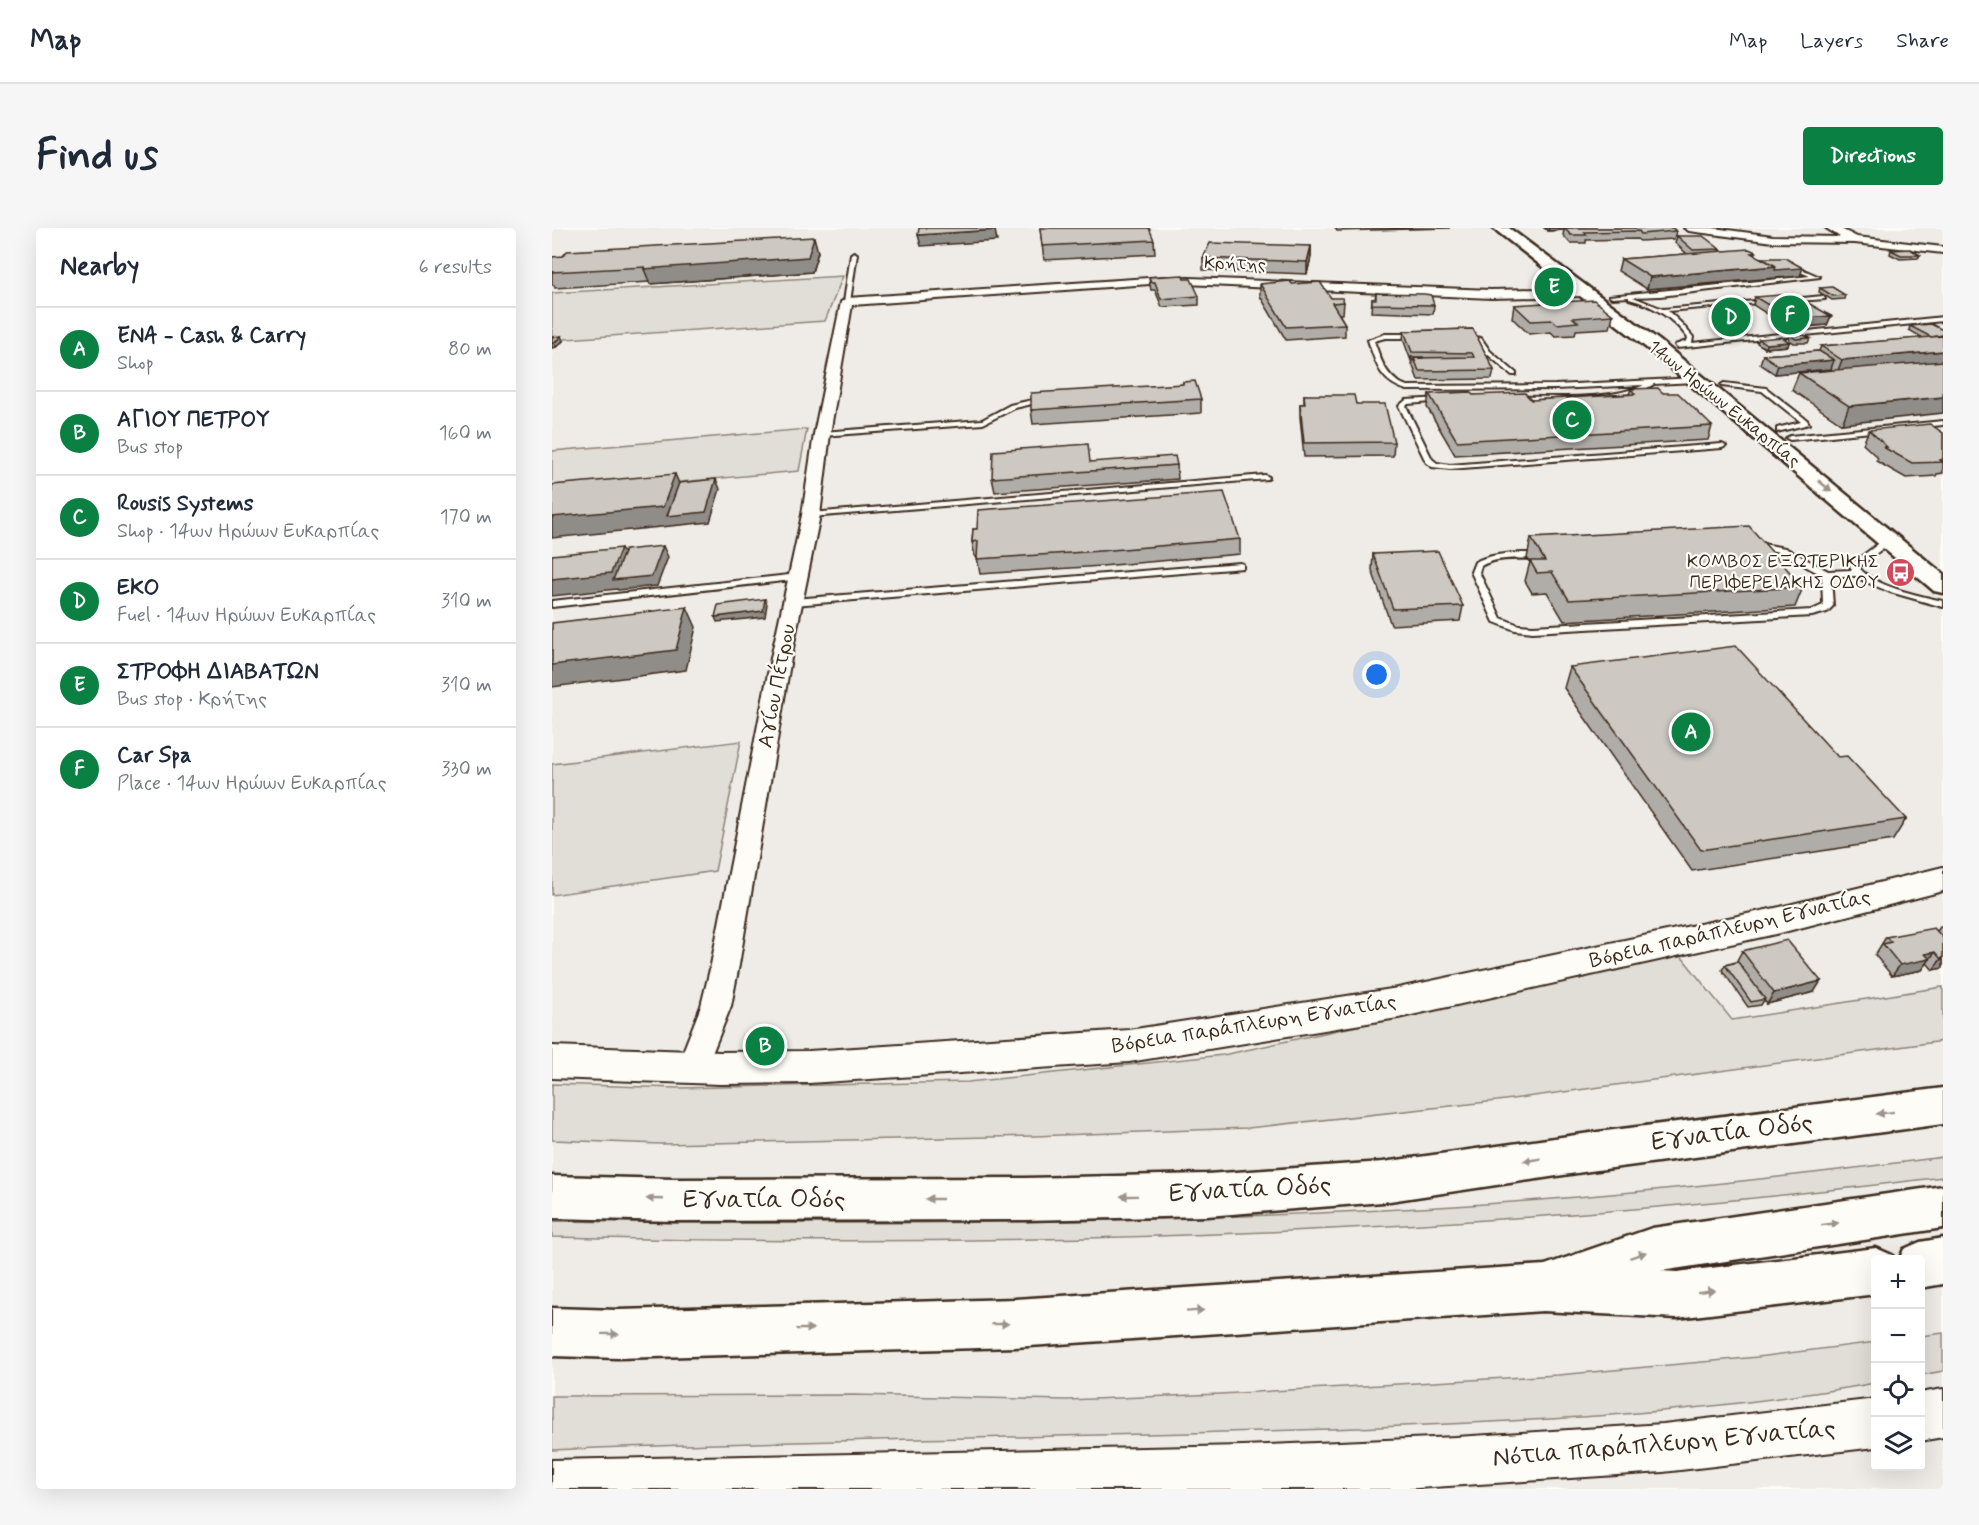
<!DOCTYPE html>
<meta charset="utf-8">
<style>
:root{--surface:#fff;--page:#f6f6f7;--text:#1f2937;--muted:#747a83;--line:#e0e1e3;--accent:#0b8043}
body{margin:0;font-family:Mynerve,sans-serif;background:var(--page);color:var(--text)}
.controls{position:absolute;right:18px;bottom:18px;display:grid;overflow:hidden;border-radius:6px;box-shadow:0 6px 24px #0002}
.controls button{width:54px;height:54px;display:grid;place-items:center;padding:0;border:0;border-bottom:2px solid var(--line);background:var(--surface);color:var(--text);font:30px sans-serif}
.you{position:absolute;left:825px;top:447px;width:21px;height:21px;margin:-15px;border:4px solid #fff;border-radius:50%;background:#1a73e8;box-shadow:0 0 0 9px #1a73e833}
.badge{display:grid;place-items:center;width:39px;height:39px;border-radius:50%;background:var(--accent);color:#fff;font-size:20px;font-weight:700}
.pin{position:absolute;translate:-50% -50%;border:3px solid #fff;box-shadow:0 2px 6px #0006}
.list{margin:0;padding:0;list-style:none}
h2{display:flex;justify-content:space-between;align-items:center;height:78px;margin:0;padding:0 24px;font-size:26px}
h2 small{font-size:20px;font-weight:400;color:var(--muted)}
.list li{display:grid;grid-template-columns:39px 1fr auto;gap:18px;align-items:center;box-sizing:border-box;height:84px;padding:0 24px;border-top:2px solid var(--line)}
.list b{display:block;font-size:22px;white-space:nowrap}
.list p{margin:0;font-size:20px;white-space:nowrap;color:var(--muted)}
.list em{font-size:20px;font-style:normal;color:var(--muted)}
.icon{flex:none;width:33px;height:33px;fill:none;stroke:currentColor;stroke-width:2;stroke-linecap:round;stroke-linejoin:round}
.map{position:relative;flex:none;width:1391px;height:1261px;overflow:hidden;border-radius:6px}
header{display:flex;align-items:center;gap:36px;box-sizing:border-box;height:84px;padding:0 30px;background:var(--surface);border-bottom:2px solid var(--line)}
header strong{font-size:28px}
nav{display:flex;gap:33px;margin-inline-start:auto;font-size:21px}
.intro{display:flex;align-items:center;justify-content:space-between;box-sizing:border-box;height:144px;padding:0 36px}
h1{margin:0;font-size:42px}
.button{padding:15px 27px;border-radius:6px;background:var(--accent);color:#fff;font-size:21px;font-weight:700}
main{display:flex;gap:36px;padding:0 36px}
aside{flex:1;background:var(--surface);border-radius:6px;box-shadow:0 6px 24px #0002}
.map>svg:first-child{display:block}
</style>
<header>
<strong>Map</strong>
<nav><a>Map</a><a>Layers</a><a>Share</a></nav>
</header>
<div class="intro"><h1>Find us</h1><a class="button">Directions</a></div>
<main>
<aside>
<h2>Nearby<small>6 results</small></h2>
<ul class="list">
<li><span class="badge">A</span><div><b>ENA - Cash &amp; Carry</b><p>Shop</p></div><em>80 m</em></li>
<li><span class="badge">B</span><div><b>ΑΓΙΟΥ ΠΕΤΡΟΥ</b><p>Bus stop</p></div><em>160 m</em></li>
<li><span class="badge">C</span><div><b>Rousis Systems</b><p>Shop · 14ων Ηρώων Ευκαρπίας</p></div><em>170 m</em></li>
<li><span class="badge">D</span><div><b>ΕΚΟ</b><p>Fuel · 14ων Ηρώων Ευκαρπίας</p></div><em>310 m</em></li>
<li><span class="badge">E</span><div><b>ΣΤΡΟΦΗ ΔΙΑΒΑΤΩΝ</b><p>Bus stop · Κρήτης</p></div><em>310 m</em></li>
<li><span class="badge">F</span><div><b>Car Spa</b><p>Place · 14ων Ηρώων Ευκαρπίας</p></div><em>330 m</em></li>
</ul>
</aside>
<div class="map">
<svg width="1391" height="1261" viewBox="0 0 1391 1261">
<rect width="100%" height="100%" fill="#fdfcf7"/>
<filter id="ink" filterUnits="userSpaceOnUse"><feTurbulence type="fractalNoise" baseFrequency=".0167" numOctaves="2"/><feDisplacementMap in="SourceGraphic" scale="12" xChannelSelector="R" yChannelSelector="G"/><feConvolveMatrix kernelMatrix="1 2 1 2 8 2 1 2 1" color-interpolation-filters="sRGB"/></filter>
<g filter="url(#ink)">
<path fill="#efece7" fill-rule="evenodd" d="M0 0H1391V1261H0ZM1324 1032H1368V1238H1324Z"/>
<g fill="#e1ded7" stroke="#8e847a" stroke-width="1.5">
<polygon points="291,48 273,93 0,112 0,65"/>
<polygon points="255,201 247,243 0,266 0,223"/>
<polygon points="189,513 163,643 0,667 0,536"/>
<polygon points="1129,728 1180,792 1391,759 1391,813 945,873 696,900 482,908 109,916 0,912 0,856 126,860 416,854 671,827"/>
<path d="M1391 929V949C930 1006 464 1021 0 1009V993C301 998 602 996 903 978 1066 968 1229 950 1391 929Z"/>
<polygon points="1391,1105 1391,1143 1369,1147 1369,1108"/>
<path d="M1324 1114 1323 1155C1153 1186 979 1193 806 1200 537 1210 269 1210 0 1222V1168L302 1167 515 1172 668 1166 1006 1147 1206 1129Z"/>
</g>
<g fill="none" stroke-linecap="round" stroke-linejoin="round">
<defs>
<g id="service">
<polygon points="302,24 305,26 298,74 295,76 292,74 299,26"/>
<path d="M1238 36 1268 49 1108 68 1081 69 1111 81 1215 72 1218 74 1116 83 1129 95 1141 109 1140 115 1391 89V93L1125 120 1123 117 1135 113 1136 110C1121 90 1101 77 1077 71V69L1060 70 1057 68 1258 48 1236 39Z"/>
<polygon points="1271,68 1273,71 1233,74 1230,72"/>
<path d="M833 106H868L871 108 868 110H833L822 113C829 132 834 151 855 158L1003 157 1144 150 1147 152 1144 154 1102 156 1090 163 1053 170 962 173 959 171 962 169C1002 168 1056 173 1092 157L1003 161 855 162C828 154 824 136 816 112Z"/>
<polygon points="909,106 929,110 938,123 964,145 964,147 960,147 934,125 925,112 907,109"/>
<polygon points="1172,155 1214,160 1255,192 1257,196 1225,204 1225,200 1249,194 1210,163 1170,158 1169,157"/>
<polygon points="489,170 497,172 463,180 431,196 270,208 266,206 270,204 430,192 458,177"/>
<polygon points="890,170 892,171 892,173 856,176 854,178 880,231 885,235 898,237 1170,216 1174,218 1170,220 898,241 880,239 874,234 847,178 854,172"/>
<polygon points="1391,193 1391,197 1238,212 1234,210 1238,208"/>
<polygon points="713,247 717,249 716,251 259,289 255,287 259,285"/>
<path d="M1337 308 1340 309V313L1307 339C1319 358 1369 368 1391 373V379L1338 364 1312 353 1304 348H1279L1281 378 1275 384 1260 388 981 404 963 402 942 394 919 344 923 334C941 324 973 324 993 326V330L990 331C971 331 945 328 929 338L927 344 949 390 967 397 981 398 1260 382 1271 377 1270 347 1227 324 1195 317V313L1233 320 1276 343 1300 342 1298 338 1299 336Z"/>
<polygon points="688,335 691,336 691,340 242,377 237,374 242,371"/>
<polygon points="246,346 249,347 249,351 0,379 0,373"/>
</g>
<g id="minor">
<polygon points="1132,0 1161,0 1221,8 1288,9 1274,0 1287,0 1305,9 1391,19 1391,25 1303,15 1221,14 1137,3"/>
<polygon points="612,49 939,62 1033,60 1039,64 1033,68 939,70 612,55 300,77 278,206 268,287 239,430 187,737 179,778 151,848 140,852 129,848 125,839 149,778 159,737 219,430 250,287 262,206 289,74 295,70"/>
</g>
<g id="tertiary">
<polygon points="1391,639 1391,663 1228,705 846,790 577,834 257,855 168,856 0,850 0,818 168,824 257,823 577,802 846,760 1228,679"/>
<polygon points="1391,1161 1391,1209 1368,1213 1368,1165"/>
<polygon points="1324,1171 1324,1219 1111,1244 850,1261 0,1261 0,1232 691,1218 904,1209 1111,1196"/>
</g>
<polygon id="secondary" points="941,0 957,0 1108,113 1391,346 1391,365 1382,363 1096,121"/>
<g id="motorway">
<polygon points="1391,860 1391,896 1038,943 831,974 655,988 473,992 123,993 0,990 0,948 123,951 473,950 655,946 831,934 1038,905"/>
<polygon points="1391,958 1391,1000 1109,1043 1125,1044 1324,1020 1340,1027 1342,1032 1324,1032 1324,1066 1125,1090 991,1083 463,1119 66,1130 0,1128 0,1080 66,1082 463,1071 993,1037 1100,1000"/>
<polygon points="1391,1010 1391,1056 1368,1060 1368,1032 1347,1032 1352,1021 1368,1014"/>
</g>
</defs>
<use href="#service" stroke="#3b2a1e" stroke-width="4"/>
<use href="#minor" stroke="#3b2a1e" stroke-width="4"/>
<use href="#tertiary" stroke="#3b2a1e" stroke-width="4"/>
<use href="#secondary" stroke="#3b2a1e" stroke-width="5"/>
<use href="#motorway" stroke="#3b2a1e" stroke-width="5"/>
<use href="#service" fill="#fdfcf7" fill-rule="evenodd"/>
<use href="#minor" fill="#fdfcf7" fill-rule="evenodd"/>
<use href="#tertiary" fill="#fdfcf7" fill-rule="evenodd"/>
<use href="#secondary" fill="#fdfcf7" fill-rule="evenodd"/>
<use href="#motorway" fill="#fdfcf7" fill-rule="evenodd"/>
</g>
<g fill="#b0aca7" stroke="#3b2a1e" stroke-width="1.5">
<polygon points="488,0 602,12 603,26 492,32"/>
<polygon points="783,0 898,0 785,3"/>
<polygon points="992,0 1120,0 1124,3 1122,11 1088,13 1085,11 1034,12 1034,15 1018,15 1011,7 1012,2 996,3"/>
<polygon points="1125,8 1168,21 1167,23 1204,24 1203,27 1248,48 1095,61 1066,43 1069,31 1135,26 1123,15"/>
<polygon points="759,18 759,29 755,46 651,42 651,30"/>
<polygon points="1339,22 1368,27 1366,30 1348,31 1338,26"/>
<polygon points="266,24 260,44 98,56 97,54 3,60 2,57 0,57 0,29"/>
<polygon points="597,49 632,51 647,68 647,77 610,79 603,62 599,62 598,57"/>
<polygon points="708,56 740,56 779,70 792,74 791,86 787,86 793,96 793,108 734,112 708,68"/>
<polygon points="1268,60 1293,67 1292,71 1280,72 1267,64"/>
<polygon points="824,65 882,77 881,86 819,84 820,71 823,71"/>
<polygon points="1203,69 1279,88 1275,97 1237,100 1201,77"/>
<polygon points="962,77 1061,87 1058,100 1024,102 1023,107 1003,108 999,104 977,106 960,90"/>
<polygon points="1358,98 1391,102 1290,196 1240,162 1247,145 1280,142 1279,141 1223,146 1208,136 1211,127 1267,123 1269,118 1371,110 1357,102"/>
<polygon points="921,101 942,142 940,151 866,152 851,111 852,103"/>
<polygon points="1238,107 1258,110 1256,115 1242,115 1237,112"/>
<polygon points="0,109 11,113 4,119 0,120"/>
<polygon points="1207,111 1237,114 1236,118 1213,120 1205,115"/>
<polygon points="631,154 649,171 649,185 481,196 479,182 631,156"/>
<polygon points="1079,161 1111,165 1160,198 1156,212 903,227 875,179 877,166 921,167 979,172 1077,166"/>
<polygon points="752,167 804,176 842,214 841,228 752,229 748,189 748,176 752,176"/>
<polygon points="1317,202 1391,205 1391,245 1385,246 1384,248 1354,250 1324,233 1326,230 1311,216"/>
<polygon points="538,234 625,237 626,251 443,264 440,250"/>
<polygon points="421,301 688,311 688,326 550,338 428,346 425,329 423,329 420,314"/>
<polygon points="979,310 1251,359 1243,379 1012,393 995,364 980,365 973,353 978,334 975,330"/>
<polygon points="821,326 911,378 908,393 839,397 820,342"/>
<polygon points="1018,439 1354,591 1341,612 1140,643 1012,460"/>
<polygon points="1388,699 1391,699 1391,740 1381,742 1375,735 1370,742 1340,748 1323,727 1334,709 1385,703"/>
<polygon points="1190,723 1262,764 1215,776 1212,772 1209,777 1196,779 1170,742 1173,737 1184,734"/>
</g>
<g fill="#908c88" stroke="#3b2a1e" stroke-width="1.5">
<polygon points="997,0 1034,0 1012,0 1012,2 996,3"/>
<polygon points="443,2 445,13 369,18 366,7"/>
<polygon points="262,9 266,24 260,44 98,56 92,41"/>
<polygon points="759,18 759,29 755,46 755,34"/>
<polygon points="1224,38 1251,40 1248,48 1095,61 1098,49"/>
<polygon points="1279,88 1275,97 1237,100 1240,91"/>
<polygon points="9,108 11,113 4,119 2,115"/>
<polygon points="1237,114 1236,118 1213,120 1214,116"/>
<polygon points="1391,123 1391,136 1285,145 1290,132"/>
<polygon points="1282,132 1279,141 1223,146 1226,137"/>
<polygon points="1391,169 1391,185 1290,196 1297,178"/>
<polygon points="123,246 131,265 164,251 168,261 158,294 0,310 0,289"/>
<polygon points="111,318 116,329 105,358 66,362 65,361 0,368 0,351 69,320 77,335"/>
<polygon points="213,371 215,376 213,389 165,394 163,389"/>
<polygon points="135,379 144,399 134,442 0,459 0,437"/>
<polygon points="1383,724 1370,742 1340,748 1348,737 1373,726"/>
<polygon points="1391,730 1391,740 1381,742 1389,731"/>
<polygon points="1269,753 1262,764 1215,776 1222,765"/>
</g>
<g fill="#cdc8c2" stroke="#3b2a1e" stroke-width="1.5">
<polygon points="367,0 443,0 443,2 366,7"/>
<polygon points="488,0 597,0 602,12 490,18"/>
<polygon points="1012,0 1120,0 1124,3 1089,6 1087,3 1032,4 1035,7 1019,7"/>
<polygon points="1125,8 1151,8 1168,21 1141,22"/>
<polygon points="262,9 256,29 92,41 93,39 0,44 0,29 11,28 15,23"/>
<polygon points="658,15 759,18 755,34 651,30"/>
<polygon points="1197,21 1204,24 1199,25 1224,38 1098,49 1069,31"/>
<polygon points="1358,21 1368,27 1349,27 1339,22"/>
<polygon points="1209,30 1233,30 1251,40 1223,42 1224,38"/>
<polygon points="631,47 632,51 639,51 647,68 609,71 603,54 599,54 597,49"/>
<polygon points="738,53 740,56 768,54 779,70 790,70 792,74 780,75 793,96 734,99 708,56"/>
<polygon points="1280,59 1293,67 1281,68 1268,60"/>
<polygon points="824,65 872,66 879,67 882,77 820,76 820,71 824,71"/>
<polygon points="1240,66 1279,88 1240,91 1203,69"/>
<polygon points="1042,72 1061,87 1021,90 1026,94 1005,96 1001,92 979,93 962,77"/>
<polygon points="1379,96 1391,102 1391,107 1379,109 1358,98"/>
<polygon points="921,101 942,142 867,143 862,130 922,129 920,125 860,124 852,103"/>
<polygon points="1238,107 1252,107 1258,110 1244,111"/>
<polygon points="9,108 2,115 0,115 0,109"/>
<polygon points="1391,108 1391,123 1290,132 1269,118"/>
<polygon points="1230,109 1237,114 1214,116 1207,111"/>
<polygon points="1267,123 1282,132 1226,137 1211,127"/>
<polygon points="859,129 871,129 871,130 862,130 862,133 861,133"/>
<polygon points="1391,133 1391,169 1297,178 1247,145"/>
<polygon points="643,153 649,171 479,182 479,165 631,156 631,154"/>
<polygon points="1106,160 1111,165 1126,165 1160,198 905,213 877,166 918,164 921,167 973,165 979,172 1083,166 1079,161"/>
<polygon points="752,167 802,167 804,176 833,176 842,214 752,215 748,176 753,176"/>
<polygon points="1378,196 1391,205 1391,231 1388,232 1391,234 1360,235 1331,219 1335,219 1317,202"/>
<polygon points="536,216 538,234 623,228 625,237 440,250 441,223"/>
<polygon points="123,246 111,279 0,289 0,257"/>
<polygon points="164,251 154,284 115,288 127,255"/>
<polygon points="672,264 688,311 548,323 425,331 426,313 420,314 421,301 425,301 426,282"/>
<polygon points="1197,298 1251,359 1017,372 1000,344 985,345 978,333 993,333 979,310"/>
<polygon points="111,318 100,348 61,352 73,322"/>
<polygon points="69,320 59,345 0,351 0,327"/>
<polygon points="886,323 911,378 841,381 821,326"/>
<polygon points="213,371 211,383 163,389 166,377"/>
<polygon points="135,379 124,422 0,437 0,395"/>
<polygon points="1184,418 1286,529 1295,528 1354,591 1149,622 1018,439"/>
<polygon points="1382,700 1391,710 1391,730 1389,731 1383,724 1373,726 1378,731 1348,737 1331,716 1339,714 1334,709"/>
<polygon points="1235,712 1269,753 1222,765 1190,723"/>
<polygon points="1186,734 1213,771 1199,774 1173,737"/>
</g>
<defs><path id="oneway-solid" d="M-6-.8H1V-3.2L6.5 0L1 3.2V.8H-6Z" transform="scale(1.5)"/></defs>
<g fill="#9c938a">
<use href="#oneway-solid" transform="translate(1273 258) rotate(40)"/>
<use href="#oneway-solid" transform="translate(1333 885) rotate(173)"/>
<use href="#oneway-solid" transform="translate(980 932) rotate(172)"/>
<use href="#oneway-solid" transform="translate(577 968) rotate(179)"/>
<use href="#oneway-solid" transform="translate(103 971) rotate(-178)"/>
<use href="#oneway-solid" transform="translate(382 971) rotate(180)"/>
<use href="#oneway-solid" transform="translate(1278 996) rotate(-8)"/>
<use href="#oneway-solid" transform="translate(1086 1027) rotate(-19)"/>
<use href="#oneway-solid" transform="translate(1154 1063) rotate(-7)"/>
<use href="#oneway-solid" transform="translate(643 1083) rotate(-4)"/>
<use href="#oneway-solid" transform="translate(448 1096) rotate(-1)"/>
<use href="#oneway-solid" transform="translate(253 1101) rotate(-1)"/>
<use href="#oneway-solid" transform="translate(58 1106) rotate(1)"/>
</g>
</g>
<defs>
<symbol id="bus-disc" viewBox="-11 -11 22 22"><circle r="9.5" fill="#d1495b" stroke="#fdfcf7"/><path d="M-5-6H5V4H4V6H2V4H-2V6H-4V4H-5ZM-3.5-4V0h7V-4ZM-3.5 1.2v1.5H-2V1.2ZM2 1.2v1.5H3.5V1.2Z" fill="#fff"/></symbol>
</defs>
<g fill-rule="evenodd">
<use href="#bus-disc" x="1332" y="328" width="33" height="33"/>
</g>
<g text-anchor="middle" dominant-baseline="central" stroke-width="4.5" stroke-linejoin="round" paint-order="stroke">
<g font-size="18" fill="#3b2a1e" stroke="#fdfcf7">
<text transform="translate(683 36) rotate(2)">Κρήτης</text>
<text transform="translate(1172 176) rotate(39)">14ων Ηρώων Ευκαρπίας</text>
</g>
<g font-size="18" fill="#3b2a1e" stroke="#fdfcf7" text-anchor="end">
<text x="1327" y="334">ΚΟΜΒΟΣ ΕΞΩΤΕΡΙΚΗΣ<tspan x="1327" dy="21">ΠΕΡΙΦΕΡΕΙΑΚΗΣ ΟΔΟΥ</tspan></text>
</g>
<g font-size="21" fill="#3b2a1e" stroke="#fdfcf7">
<text transform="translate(225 458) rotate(-79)">Αγίου Πέτρου</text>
<text transform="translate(1178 701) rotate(-13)">Βόρεια παράπλευρη Εγνατίας</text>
<text transform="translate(702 796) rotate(-9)">Βόρεια παράπλευρη Εγνατίας</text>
</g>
<g font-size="26" fill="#3b2a1e" stroke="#fdfcf7">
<text transform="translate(1180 905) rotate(-7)">Εγνατία Οδός</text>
<text transform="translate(698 962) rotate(-3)">Εγνατία Οδός</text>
<text x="212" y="972">Εγνατία Οδός</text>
<text transform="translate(1112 1216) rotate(-5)">Νότια παράπλευρη Εγνατίας</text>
</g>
</g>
</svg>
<div class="controls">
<button>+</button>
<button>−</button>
<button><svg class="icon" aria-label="locate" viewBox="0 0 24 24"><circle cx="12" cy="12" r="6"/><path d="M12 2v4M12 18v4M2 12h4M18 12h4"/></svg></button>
<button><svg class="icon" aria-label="layers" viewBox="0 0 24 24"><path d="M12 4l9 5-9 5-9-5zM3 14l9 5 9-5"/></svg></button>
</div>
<div class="you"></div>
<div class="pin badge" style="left:1139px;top:504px">A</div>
<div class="pin badge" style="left:213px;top:818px">B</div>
<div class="pin badge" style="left:1020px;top:192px">C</div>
<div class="pin badge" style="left:1179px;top:89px">D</div>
<div class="pin badge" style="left:1002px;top:59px">E</div>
<div class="pin badge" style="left:1238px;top:87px">F</div>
</div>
</main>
